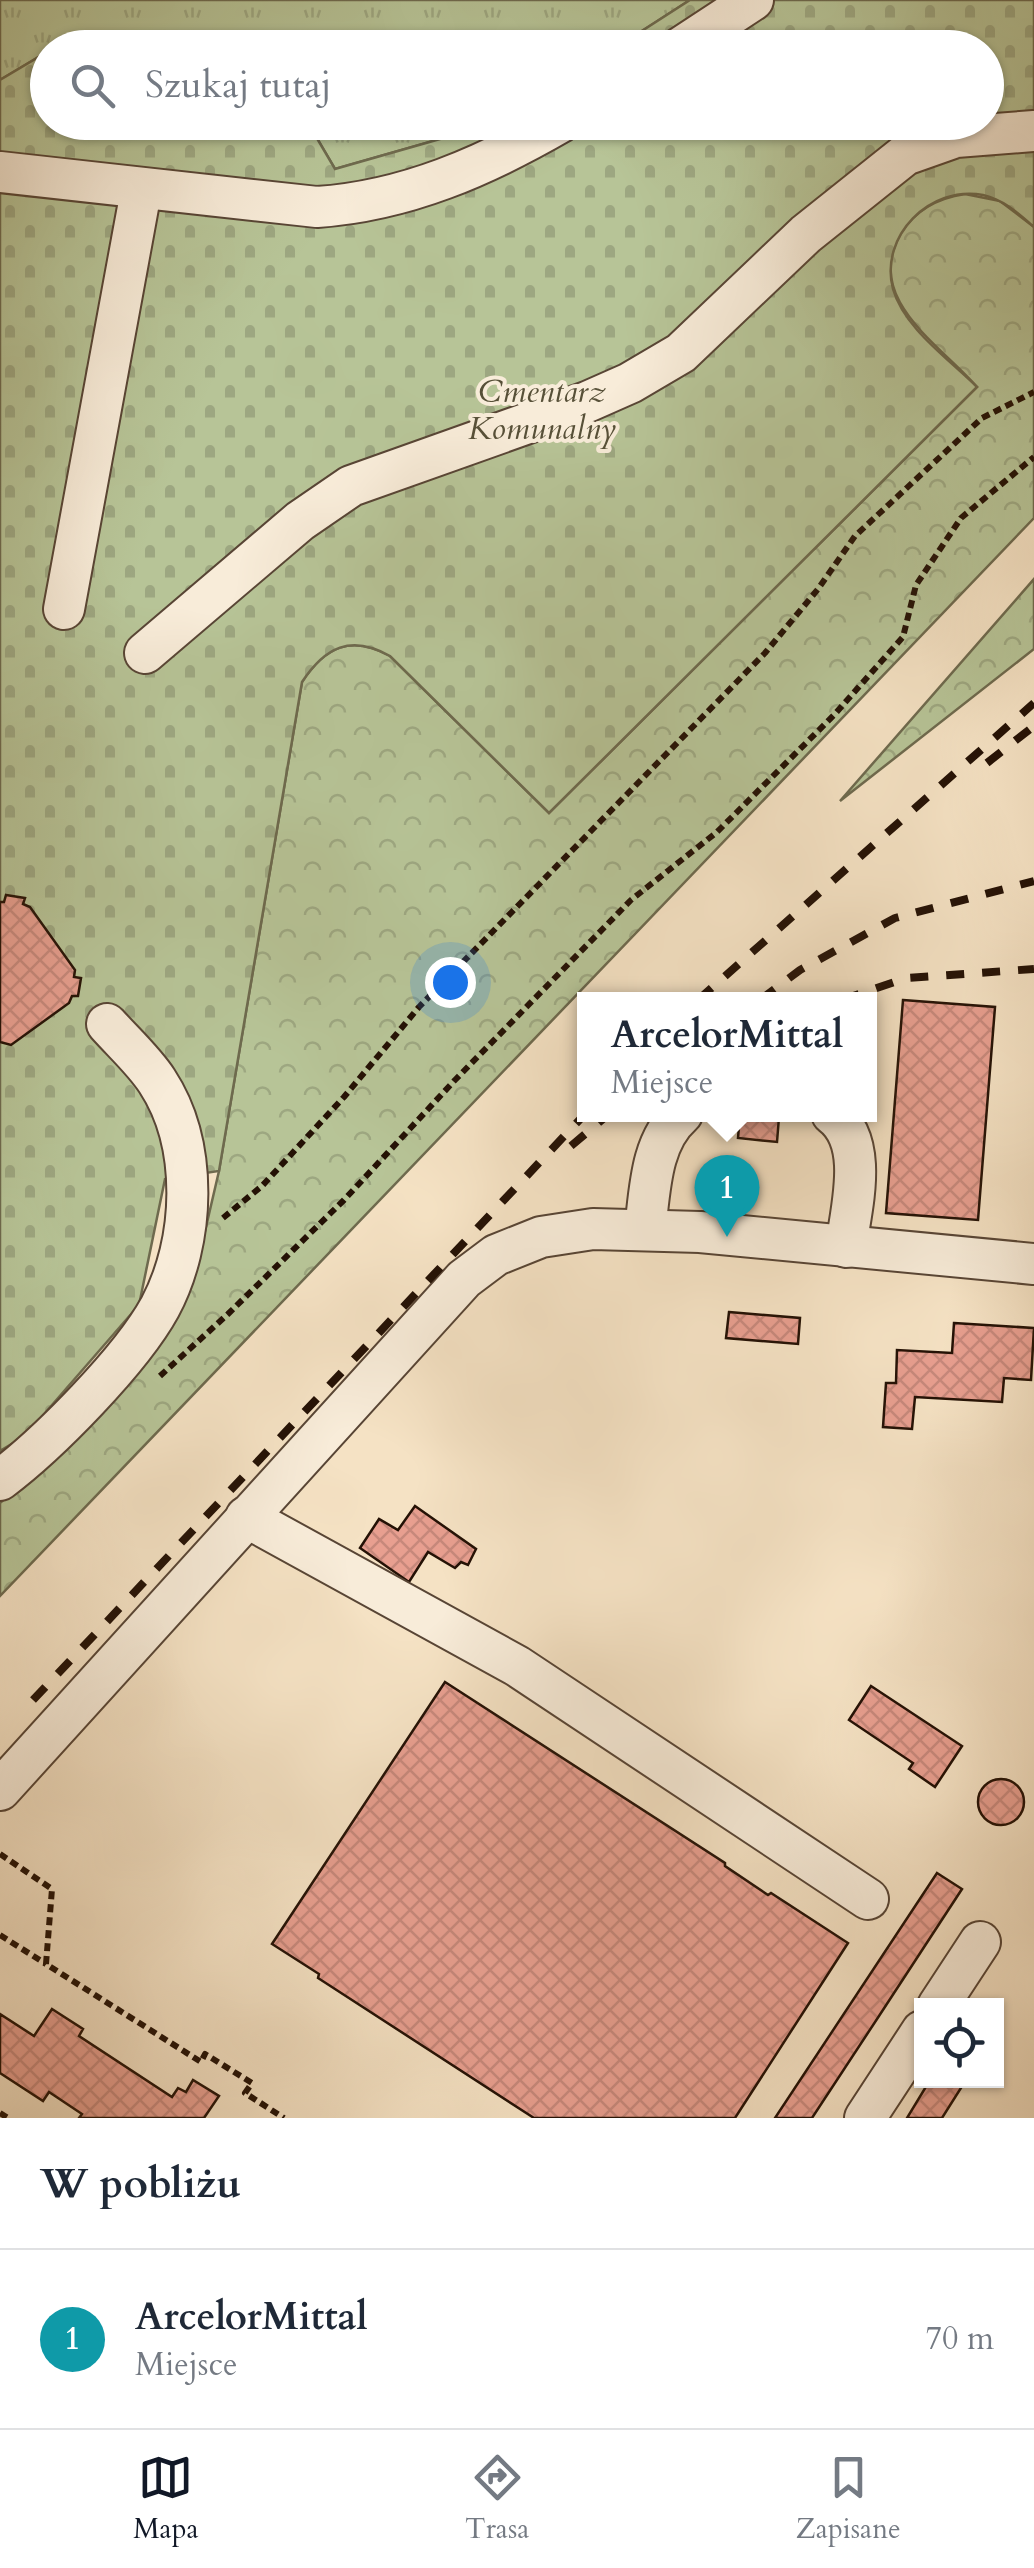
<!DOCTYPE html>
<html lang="pl">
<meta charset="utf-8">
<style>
:root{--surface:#fff;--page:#f6f6f7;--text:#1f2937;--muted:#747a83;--line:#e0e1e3;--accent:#111827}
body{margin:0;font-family:Cardo,serif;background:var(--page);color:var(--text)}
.controls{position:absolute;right:30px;bottom:30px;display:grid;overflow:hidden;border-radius:0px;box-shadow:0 2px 8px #0004}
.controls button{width:90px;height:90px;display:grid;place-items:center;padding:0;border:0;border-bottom:2px solid var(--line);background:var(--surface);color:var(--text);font:50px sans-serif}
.you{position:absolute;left:450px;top:982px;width:35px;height:35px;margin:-25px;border:8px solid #fff;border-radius:50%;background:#1a73e8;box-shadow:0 0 0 15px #1a73e833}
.badge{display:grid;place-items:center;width:65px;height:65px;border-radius:50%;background:var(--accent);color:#fff;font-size:32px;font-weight:700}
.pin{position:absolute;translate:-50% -82px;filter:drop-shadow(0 2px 5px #0008)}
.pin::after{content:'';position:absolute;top:52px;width:35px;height:30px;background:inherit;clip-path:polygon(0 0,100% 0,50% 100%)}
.popup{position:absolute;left:577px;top:992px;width:300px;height:130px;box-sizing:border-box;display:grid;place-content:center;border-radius:0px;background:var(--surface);filter:drop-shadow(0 2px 8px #0005);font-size:32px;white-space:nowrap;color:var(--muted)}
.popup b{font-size:38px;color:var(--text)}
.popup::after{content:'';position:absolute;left:50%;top:100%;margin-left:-20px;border:20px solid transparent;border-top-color:var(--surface)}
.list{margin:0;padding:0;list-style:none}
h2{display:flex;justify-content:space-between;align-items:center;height:130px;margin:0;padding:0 40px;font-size:42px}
h2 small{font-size:32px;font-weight:400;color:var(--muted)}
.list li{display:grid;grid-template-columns:65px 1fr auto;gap:30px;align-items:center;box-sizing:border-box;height:180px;padding:0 40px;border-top:2px solid var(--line)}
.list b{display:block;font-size:38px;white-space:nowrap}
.list p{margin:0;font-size:32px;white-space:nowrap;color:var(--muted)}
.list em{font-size:32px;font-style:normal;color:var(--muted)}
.icon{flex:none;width:55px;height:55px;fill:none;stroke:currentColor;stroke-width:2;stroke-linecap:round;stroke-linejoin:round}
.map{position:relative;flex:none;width:1034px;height:2118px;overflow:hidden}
.search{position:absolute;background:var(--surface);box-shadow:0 2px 8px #0004;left:30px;right:30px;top:30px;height:110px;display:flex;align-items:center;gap:25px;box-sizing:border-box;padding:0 35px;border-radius:55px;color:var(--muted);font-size:38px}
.sheet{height:310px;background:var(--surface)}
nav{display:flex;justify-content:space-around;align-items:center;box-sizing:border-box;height:140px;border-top:2px solid var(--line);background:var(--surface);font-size:28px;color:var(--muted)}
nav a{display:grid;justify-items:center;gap:5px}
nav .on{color:var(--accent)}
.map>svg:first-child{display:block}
</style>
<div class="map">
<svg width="1034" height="2118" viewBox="0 0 1034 2118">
<defs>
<pattern id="grass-tufts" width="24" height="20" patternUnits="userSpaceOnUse" patternTransform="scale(2.5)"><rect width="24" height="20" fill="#b7c497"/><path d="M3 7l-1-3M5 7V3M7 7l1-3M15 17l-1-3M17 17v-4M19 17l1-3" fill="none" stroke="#9da781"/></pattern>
<pattern id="forest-crowns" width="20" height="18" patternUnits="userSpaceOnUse" patternTransform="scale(2.5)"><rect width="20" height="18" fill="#b7c497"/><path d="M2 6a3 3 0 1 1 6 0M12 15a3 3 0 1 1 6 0" fill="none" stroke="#9da781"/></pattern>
<pattern id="cemetery-stones" width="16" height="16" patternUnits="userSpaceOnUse" patternTransform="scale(2.5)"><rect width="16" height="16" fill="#b7c497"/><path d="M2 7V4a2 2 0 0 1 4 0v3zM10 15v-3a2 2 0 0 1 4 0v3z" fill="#9da781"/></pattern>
<pattern id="building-cross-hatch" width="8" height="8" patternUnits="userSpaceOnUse" patternTransform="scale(2.5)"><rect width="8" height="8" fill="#e89f90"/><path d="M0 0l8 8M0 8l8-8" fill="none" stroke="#c7887b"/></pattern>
</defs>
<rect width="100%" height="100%" fill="#f5e2c4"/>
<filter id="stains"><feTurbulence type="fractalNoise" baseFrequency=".002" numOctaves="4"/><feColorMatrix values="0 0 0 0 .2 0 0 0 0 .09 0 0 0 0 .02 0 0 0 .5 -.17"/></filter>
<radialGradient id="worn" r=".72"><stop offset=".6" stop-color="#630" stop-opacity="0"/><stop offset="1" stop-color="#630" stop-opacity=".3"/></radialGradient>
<g fill="url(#grass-tufts)" stroke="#6e6a4e" stroke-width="2.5">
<polygon points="0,0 690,0 617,47 209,48 177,38 146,34 103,36 48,48 47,52 0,80"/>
<polygon points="308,123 496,123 335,169"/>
</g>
<g fill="url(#forest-crowns)" stroke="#6e6a4e" stroke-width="2.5">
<path d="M965 194 1000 201 1034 227V518L0 1596V1503L48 1460 130 1366 196 1270 219 1171 302 682C325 647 351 634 390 656L549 813 977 387C941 345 862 299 901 233 916 209 938 198 965 194Z"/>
<polygon points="1034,579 1034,649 840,801"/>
</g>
<g fill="url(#cemetery-stones)" stroke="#6e6a4e" stroke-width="2.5">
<path d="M690 0H1034V227C1018 213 1004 200 983 195 930 185 879 236 893 289 904 328 949 359 977 387L549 813 390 656C351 634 325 647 302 682L219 1171 165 1179 139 1305 25 1436 0 1451V80L47 52 48 122 308 123 335 169 496 123 986 122V48L617 47Z"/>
<polygon points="146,34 177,38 209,47 59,47 103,36"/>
</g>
<g fill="url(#building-cross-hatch)" stroke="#241105" stroke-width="2.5">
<polygon points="6,895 25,898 23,904 30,907 75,970 74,977 81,978 78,996 72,996 69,1003 11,1045 0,1042 0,902 4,902"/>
<polygon points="903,1000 995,1007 978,1220 886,1213"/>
<polygon points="740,1114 779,1117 777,1142 738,1138"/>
<polygon points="729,1312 800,1318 798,1344 726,1338"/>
<polygon points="954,1323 1034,1328 1031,1380 1004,1378 1002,1402 915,1397 912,1429 883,1427 886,1383 896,1383 897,1350 952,1353"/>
<polygon points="415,1506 476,1549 468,1565 461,1562 455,1568 428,1552 409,1582 360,1548 379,1519 398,1530"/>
<polygon points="445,1682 725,1863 725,1866 768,1895 771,1893 848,1943 735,2118 534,2118 318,1978 319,1974 272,1944"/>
<polygon points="871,1686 962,1746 935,1787 909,1769 913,1763 849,1720"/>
<circle cx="1001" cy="1802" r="23"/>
<polygon points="937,1873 962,1889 879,2016 812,2118 775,2118"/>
<polygon points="52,2009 83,2029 79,2036 172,2097 178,2088 186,2092 193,2080 219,2096 204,2118 79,2118 82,2114 49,2092 43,2101 0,2073 0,2014 34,2036"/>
<polygon points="930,2080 966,2080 942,2118 907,2118"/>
</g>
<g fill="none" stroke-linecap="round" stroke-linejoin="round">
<defs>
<g id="minor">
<polyline points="680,48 753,0"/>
<path d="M0 172 317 207C406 201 485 166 561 122"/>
<polyline points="64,609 141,191"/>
<polyline points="145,653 300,521 351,486 587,402 630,383 681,353 806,234 905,155 956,137 1034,131"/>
<path d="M832 1114C870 1142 851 1208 846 1247"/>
<path d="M645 1230C650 1191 650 1142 682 1114"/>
<path d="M0 1480C48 1444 131 1360 160 1307 195 1242 199 1145 157 1081 144 1061 124 1043 107 1024"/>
<polyline points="246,1517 517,1666 868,1899"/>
<polyline points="0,1790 464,1279 496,1255 541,1237 593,1229 700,1232 1034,1264"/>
<polyline points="938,2006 980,1942"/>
<polyline points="865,2118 922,2031"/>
</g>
</defs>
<use href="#minor" stroke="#584535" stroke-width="44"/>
<g stroke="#241105" stroke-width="6" stroke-dasharray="8 5" stroke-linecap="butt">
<polyline points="223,1218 262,1186 344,1097 419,1007 765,653 818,589 855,536 982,418 1034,392"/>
<polyline points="160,1376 228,1314 344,1200 455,1080 631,900 717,832 834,715 903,637 916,585 961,518 1034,457"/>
<polyline points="0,1854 52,1889 46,1964 201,2062 205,2054 252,2083 245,2093 284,2118"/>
<polyline points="0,1935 46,1964"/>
<polyline points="0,2113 8,2118"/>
</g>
<use href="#minor" stroke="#f8ecd9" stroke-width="40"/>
<g stroke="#241105" stroke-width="8" stroke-dasharray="18 18" stroke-linecap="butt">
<polyline points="987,763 1034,726"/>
<polyline points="698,1000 1034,703"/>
<polyline points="760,1000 800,970 895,918 1034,881"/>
<polyline points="842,1000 906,978 1034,969"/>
<polyline points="571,1146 609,1114"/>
<polyline points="33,1700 585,1114"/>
</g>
</g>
<g text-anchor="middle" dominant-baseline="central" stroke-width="8" stroke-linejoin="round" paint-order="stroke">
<g font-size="32" font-style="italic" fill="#575038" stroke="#f8ecd9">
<text x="542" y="392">Cmentarz<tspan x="542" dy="37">Komunalny</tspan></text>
</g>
</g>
<rect width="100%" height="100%" filter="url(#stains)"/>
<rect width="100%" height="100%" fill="url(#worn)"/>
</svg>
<div class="controls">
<button><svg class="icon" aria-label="locate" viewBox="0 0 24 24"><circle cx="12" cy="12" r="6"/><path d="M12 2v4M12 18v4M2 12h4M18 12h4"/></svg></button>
</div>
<div class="you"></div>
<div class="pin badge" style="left:727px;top:1237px;background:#0f9aa8">1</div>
<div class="popup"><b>ArcelorMittal</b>Miejsce</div>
<div class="search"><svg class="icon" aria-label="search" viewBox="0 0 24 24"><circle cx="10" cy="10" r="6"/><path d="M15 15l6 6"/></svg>Szukaj tutaj</div>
</div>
<section class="sheet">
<h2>W pobliżu<small></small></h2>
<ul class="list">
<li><span class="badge" style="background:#0f9aa8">1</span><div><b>ArcelorMittal</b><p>Miejsce</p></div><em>70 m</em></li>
</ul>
</section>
<nav>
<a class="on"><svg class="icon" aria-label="map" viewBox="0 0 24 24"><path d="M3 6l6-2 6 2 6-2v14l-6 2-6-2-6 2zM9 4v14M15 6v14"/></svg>Mapa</a>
<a><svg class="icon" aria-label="directions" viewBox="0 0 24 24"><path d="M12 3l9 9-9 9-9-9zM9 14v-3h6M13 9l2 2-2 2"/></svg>Trasa</a>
<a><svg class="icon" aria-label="saved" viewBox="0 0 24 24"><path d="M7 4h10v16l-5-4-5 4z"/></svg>Zapisane</a>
</nav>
